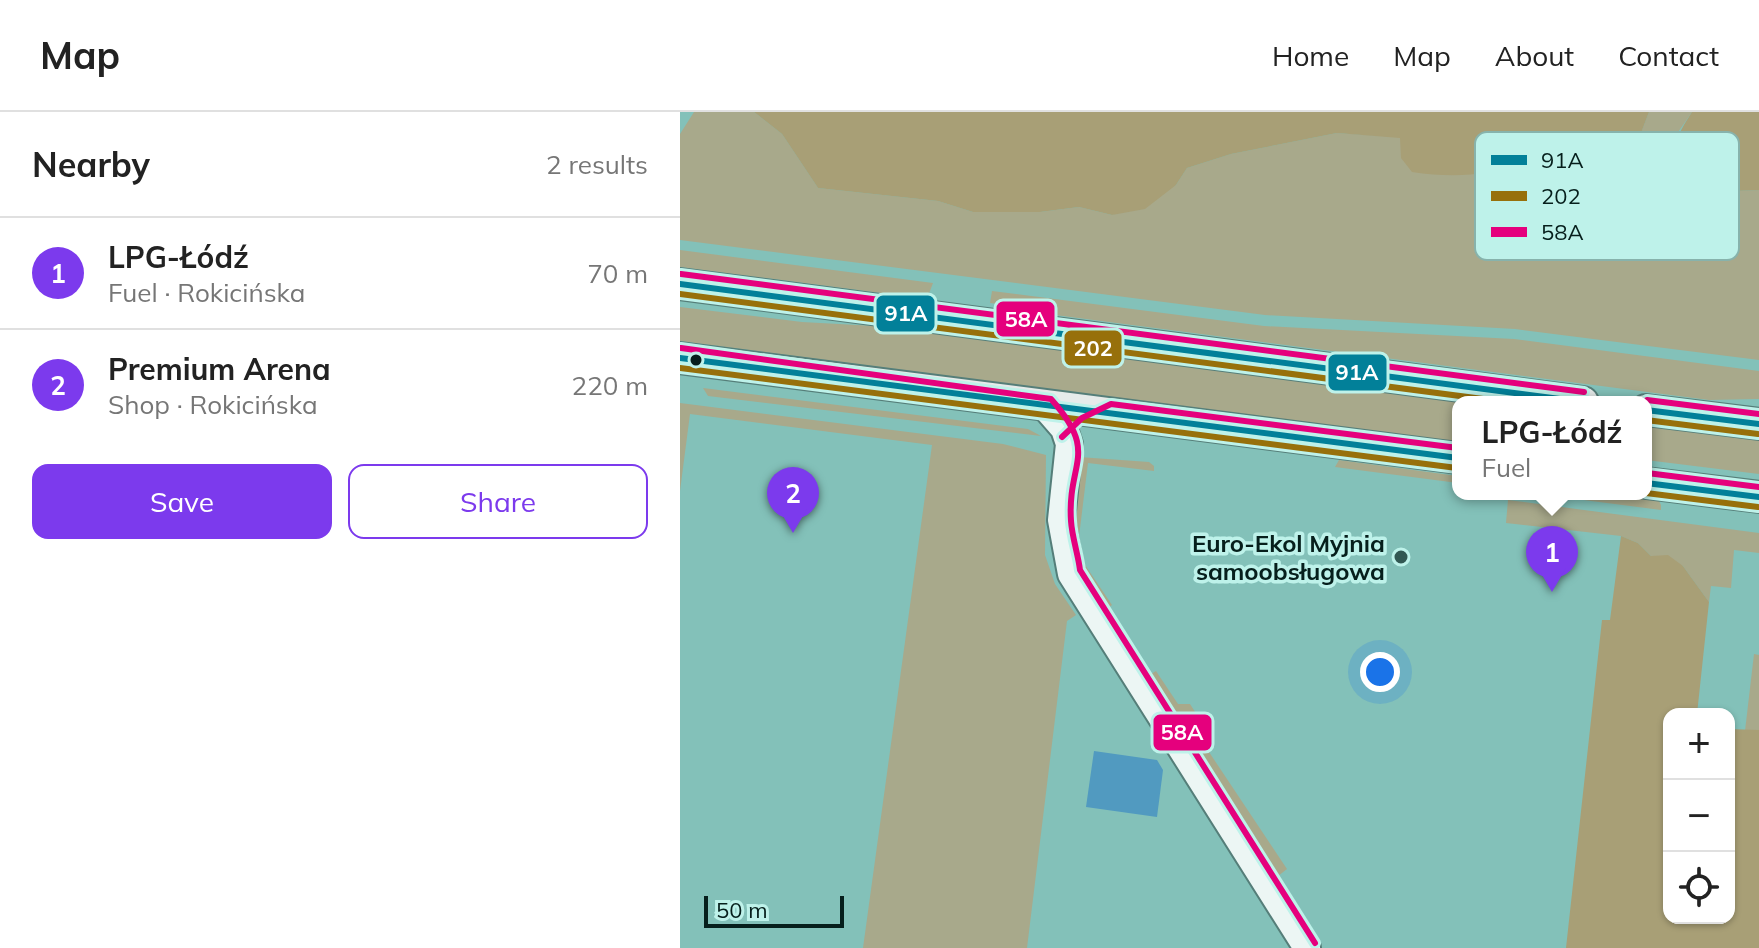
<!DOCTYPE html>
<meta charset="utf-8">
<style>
:root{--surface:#fff;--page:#f6f6f6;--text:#222;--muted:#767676;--line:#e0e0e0;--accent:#7c3aed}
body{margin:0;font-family:Mulish,sans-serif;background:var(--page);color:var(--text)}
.controls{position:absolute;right:24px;bottom:24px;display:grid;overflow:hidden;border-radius:16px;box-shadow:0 2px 6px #0004}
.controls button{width:72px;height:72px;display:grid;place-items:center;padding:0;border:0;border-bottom:2px solid var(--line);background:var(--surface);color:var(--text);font:40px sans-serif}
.scale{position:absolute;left:24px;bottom:20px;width:140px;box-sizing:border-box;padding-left:8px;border:4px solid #061f1c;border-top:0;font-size:22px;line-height:28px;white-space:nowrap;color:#061f1c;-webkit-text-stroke:6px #bef2ea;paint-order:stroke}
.you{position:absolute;left:700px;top:560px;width:28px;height:28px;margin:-20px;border:6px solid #fff;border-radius:50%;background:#1a73e8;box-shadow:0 0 0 12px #1a73e833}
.badge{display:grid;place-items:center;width:52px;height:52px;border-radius:50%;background:var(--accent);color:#fff;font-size:26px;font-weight:700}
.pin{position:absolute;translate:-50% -66px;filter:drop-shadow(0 2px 4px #0008)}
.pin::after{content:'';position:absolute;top:42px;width:28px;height:24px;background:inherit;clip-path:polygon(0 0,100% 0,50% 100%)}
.popup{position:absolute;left:772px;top:284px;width:200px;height:104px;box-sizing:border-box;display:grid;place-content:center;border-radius:16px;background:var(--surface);filter:drop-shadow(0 2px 6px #0005);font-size:26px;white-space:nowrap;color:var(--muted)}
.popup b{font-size:30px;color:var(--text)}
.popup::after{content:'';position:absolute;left:50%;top:100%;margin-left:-16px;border:16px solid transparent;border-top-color:var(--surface)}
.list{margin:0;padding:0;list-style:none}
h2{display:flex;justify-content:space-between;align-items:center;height:104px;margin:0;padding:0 32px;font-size:34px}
h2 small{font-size:26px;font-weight:400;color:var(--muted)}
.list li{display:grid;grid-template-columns:52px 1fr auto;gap:24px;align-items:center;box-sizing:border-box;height:112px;padding:0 32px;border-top:2px solid var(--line)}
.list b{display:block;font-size:30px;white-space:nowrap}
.list p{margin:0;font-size:26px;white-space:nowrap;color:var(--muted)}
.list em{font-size:26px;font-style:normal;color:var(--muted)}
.actions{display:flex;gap:16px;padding:24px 32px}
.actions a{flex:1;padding:18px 0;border:2px solid var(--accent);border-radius:16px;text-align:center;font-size:28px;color:var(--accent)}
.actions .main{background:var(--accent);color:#fff}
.icon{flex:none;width:44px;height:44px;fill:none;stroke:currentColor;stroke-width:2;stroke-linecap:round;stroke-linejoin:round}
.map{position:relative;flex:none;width:1079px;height:836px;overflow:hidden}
header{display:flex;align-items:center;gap:48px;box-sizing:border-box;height:112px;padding:0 40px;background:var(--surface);border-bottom:2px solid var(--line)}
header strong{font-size:38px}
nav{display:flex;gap:44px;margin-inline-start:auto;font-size:28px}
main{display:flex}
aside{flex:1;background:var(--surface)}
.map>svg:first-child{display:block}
</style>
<header>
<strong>Map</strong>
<nav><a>Home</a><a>Map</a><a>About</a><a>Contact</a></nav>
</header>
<main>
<aside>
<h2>Nearby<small>2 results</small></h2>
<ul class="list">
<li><span class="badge">1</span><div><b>LPG-Łódź</b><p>Fuel · Rokicińska</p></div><em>70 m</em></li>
<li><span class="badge">2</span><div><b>Premium Arena</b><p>Shop · Rokicińska</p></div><em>220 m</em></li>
</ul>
<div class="actions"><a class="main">Save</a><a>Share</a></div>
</aside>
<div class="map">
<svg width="1079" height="836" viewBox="0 0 1079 836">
<rect width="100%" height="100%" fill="#83c1b9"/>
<g fill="#a8a98b">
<polygon points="14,0 74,0 102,22 138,76 258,89 293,100 360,100 399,95 432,103 496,73 507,56 551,42 657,21 720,25 817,60 845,51 907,88 946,60 969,0 1012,0 994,26 1030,92 1053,79 1079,78 1079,248 835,217 585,203 0,128 0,22"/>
<polygon points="0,138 253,171 247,187 0,155"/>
<polygon points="312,179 584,214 834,227 1079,259 1079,287 1029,288 352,200 352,196 310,191"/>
<polygon points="0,195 122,210 195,214 785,290 778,290 778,330 0,229"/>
<polygon points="23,276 348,317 361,324 28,284"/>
<polygon points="0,291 323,332 366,343 365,443 375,472 396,503 387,509 347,836 183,836 252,333 10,302 0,379"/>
<polygon points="966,313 1079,328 1079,362 966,348"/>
<path d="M399 345 469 350 474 354V359L408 351 397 441 432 493 424 499 459 547 457 554C402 469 381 449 399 345Z"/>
<polygon points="659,348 778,364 778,371 655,355"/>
<polygon points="857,382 922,382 979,389 981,393 981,398"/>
<polygon points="828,388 1079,421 1079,441 1054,438 1051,476 1031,474 1029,490 1003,454 971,444 958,431 941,424 826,411"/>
<polygon points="1074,542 1079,543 1079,618 1065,619"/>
<polygon points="476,559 498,592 510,592 528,620 529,640 607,757 593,768 466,565"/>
</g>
<g fill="#a89f76">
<path d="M74 0H969L961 21 971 33 968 49 946 60V78C907 99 879 73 845 51 806 64 773 66 732 60L721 46 720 26 657 21 551 42 507 56 496 73 465 97 432 103 399 95 360 100H293L258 89 138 76 102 22Z"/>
<path d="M1012 0H1079V78L1053 79 1030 92 1000 94C980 60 992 30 1012 0Z"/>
<polygon points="941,424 958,431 971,444 988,443 1003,454 1029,490 1017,602 989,602 989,806 1049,806 1049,617 1079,618 1079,836 886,836 922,508 930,508"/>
</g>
<polygon fill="#519ac0" points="414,639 477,648 483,658 477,705 406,695"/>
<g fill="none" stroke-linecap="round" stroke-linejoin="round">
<defs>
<polyline id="tertiary" points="364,294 384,317 389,332 381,408 391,462 627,836"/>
<g id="secondary">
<polyline points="0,172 903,290"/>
<polyline points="0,246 778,346"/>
<polyline points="966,298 1079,312"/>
<polyline points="966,371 1079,385"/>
</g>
</defs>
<use href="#tertiary" stroke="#557e79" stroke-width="30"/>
<use href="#secondary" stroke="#557e79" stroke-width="34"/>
<use href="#tertiary" stroke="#ecf6f4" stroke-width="26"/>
<use href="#secondary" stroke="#e6ebea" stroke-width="30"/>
<defs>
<g id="bus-1">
<polyline points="0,172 903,290"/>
<polyline points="0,246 778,346"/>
<polyline points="966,298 1079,312"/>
<polyline points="966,371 1079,385"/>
</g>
<g id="bus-2">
<polyline points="0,182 826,290"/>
<polyline points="0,256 777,356"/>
<polyline points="966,308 1078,322"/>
<polyline points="966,381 1078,395"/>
</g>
<g id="bus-3">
<polyline points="1,162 904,280"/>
<path d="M1 236 371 287C420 342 387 349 391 409 392 425 398 442 400 458L635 831"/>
<polyline points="967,288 1079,302"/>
<polyline points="382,325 402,306 431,292 778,336"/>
<polyline points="967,361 1079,375"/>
</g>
</defs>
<use href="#bus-1" stroke="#bef2ea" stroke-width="12"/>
<use href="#bus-2" stroke="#bef2ea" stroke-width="12"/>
<use href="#bus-3" stroke="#bef2ea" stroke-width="12"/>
<use href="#bus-1" stroke="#028099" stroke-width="6"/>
<use href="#bus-2" stroke="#97700b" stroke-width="6"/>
<use href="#bus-3" stroke="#e5007d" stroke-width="6"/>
</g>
<circle fill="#061f1c" stroke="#bef2ea" stroke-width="3" cx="16" cy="248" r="7"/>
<circle fill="#325853" stroke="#bef2ea" stroke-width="3" cx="721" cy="445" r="8"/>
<g text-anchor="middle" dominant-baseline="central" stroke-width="7" stroke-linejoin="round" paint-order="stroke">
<g font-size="24" font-weight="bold" fill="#061f1c" stroke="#bef2ea" text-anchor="end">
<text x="705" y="431">Euro-Ekol Myjnia<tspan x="705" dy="28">samoobsługowa</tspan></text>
</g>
</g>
<rect x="795" y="20" width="264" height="128" rx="12" fill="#bef2ea" stroke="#87b3ac" stroke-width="2"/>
<rect x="811" y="43" width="36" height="10" fill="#028099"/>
<rect x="811" y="79" width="36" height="10" fill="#97700b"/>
<rect x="811" y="115" width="36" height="10" fill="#e5007d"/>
<g font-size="22" fill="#061f1c">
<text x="861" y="56">91A</text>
<text x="861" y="92">202</text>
<text x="861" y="128">58A</text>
</g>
<g stroke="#bef2ea" stroke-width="3">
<rect x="195" y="182" width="61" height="39" rx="8" fill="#028099"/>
<rect x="315" y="188" width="61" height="38" rx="8" fill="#e5007d"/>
<rect x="383" y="217" width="60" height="38" rx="8" fill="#97700b"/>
<rect x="647" y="241" width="61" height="39" rx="8" fill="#028099"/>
<rect x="472" y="601" width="61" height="39" rx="8" fill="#e5007d"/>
</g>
<g font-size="22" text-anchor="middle" font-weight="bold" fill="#fff">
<text x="226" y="209">91A</text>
<text x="346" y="215">58A</text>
<text x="413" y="244">202</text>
<text x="677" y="268">91A</text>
<text x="502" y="628">58A</text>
</g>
</svg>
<div class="controls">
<button>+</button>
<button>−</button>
<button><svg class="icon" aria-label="locate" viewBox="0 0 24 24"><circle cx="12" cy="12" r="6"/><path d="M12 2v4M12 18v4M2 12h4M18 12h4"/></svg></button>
</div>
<div class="scale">50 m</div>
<div class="you"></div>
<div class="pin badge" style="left:872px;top:480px">1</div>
<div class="popup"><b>LPG-Łódź</b>Fuel</div>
<div class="pin badge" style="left:113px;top:421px">2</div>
</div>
</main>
